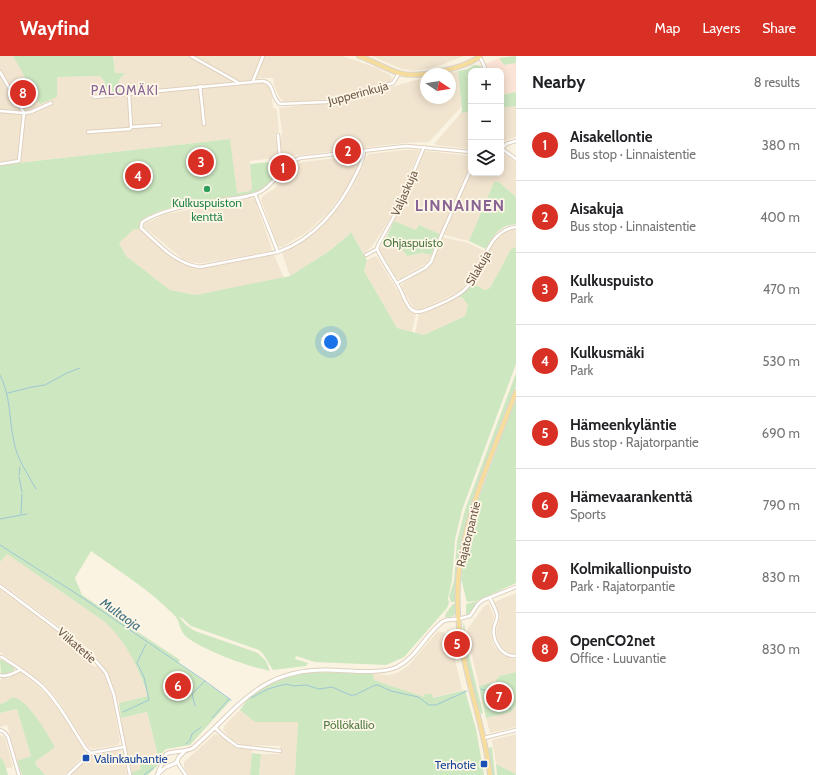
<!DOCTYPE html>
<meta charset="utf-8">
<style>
:root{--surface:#fff;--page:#f2f2f2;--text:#202124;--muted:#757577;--line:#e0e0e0;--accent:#d93025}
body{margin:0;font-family:Cabin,sans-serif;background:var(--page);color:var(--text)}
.controls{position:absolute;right:12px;top:12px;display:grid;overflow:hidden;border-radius:8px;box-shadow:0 2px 10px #0003}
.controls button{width:36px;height:36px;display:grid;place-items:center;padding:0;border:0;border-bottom:1px solid var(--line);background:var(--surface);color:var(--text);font:20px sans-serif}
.compass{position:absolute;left:420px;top:12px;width:36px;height:36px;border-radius:50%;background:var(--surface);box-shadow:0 2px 10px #0003;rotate:102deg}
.you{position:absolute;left:331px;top:286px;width:14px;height:14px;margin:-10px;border:3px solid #fff;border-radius:50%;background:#1a73e8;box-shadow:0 0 0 6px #1a73e833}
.badge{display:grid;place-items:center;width:26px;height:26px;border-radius:50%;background:var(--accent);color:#fff;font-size:13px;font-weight:700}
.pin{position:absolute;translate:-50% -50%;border:2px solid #fff;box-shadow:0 1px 4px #0006}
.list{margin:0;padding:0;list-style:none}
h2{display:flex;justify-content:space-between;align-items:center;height:52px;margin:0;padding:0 16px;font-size:17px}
h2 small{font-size:13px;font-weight:400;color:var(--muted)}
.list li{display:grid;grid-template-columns:26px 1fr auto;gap:12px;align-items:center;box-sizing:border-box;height:72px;padding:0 16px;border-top:1px solid var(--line)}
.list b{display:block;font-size:15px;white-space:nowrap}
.list p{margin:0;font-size:13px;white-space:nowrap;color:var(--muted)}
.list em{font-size:13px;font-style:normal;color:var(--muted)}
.icon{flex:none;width:22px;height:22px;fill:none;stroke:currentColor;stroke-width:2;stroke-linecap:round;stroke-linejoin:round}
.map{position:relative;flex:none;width:516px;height:719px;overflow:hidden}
header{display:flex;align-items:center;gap:24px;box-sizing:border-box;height:56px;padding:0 20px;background:var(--accent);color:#fff}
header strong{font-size:19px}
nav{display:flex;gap:22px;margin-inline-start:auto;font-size:14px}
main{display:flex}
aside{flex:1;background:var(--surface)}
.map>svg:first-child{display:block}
</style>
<header>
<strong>Wayfind</strong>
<nav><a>Map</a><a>Layers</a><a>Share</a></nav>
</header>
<main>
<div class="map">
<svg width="516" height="719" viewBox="0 0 516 719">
<rect width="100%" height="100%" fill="#fbf3e1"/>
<g fill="#f2e5d0">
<polygon points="0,0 13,0 40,48 56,21 100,20 105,26 119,24 125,17 115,18 113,0 343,0 377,12 390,19 392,23 390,26 342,41 319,44 284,46 279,41 274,29 273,22 259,22 259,27 265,27 268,29 271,35 273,51 277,54 279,75 275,78 278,99 275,102 250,105 252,133 251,135 236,137 230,83 0,109"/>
<polygon points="372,0 464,0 444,8 427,13 414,15 402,13"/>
<polygon points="458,15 461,51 429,86 405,87 283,101 281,100 280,85 282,77 279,52 343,45 412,25 426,22 426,42 450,42 450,18 443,18"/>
<polygon points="516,50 516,81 501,86 501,52"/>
<polygon points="471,55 471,93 435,89 435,87 461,57"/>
<polygon points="404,94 418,94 419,95 394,156 373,189 364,198 351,176 328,196 290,220 282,197 298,189 330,162 342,147 352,132 367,100 369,98"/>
<polygon points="427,95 471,100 471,107 440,178 419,169 416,174 394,165 424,96"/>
<polygon points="501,96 516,106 516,141 499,126 494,126 469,185 444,179 471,117 501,117"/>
<polygon points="361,99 362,100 348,130 328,157 307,176 282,191 278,190 261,144 263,140 275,132 296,108 302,106"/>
<polygon points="253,142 255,144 272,193 271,195 204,207 196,207 184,204 144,171 144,168 166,158"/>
<polygon points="516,172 516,191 511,193 490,232 485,234 472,227 493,187 499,180 506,175"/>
<polygon points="134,173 139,173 181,208 189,211 197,213 273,199 275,201 284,222 196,239 170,234 126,200 119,187"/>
<polygon points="442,181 468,187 484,195 470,224 458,236 421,254 414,253 402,232 402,228 431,209"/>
<polygon points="386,182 398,187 407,200 424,197 431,199 430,202 427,207 401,222 397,223 380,195 380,192"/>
<polygon points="375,200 377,201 409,254 416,258 412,276 397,272 364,215 367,204"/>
<polygon points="459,241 463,242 468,250 465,260 424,279 415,277 419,258"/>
<polygon points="7,498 105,566 116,577 134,603 148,640 119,647 108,617 94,598 79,585 0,527 0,506"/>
<polygon points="0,533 76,589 75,590 95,611 98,610 103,617 108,628 113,646 120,685 118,689 93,693 88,691 58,644 50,635 44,628 0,596"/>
<polygon points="516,537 516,598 515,598 506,595 498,587 496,574 500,562 494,546"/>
<polygon points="489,548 494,561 491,574 491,580 493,587 496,592 501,597 512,603 516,602 516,616 499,620 495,626 479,630 467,579 467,574 484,550"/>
<polygon points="438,575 442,576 446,578 452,590 462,634 432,642 424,641 374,624 373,618 388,619 397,617 408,610"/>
<polygon points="20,616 40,632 48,640 62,659 84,694 83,700 64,719 45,719 36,709 35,706 55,691 32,655 13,641 2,648 0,647 0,625 2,621 8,623 15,617"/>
<polygon points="516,649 516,671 490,677 486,662 511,656"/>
<polygon points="17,653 31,700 17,705 7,669 0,671 0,657"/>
<polygon points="240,654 255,666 298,666 295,719 259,719 261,698 280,698 280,690 246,689 240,688 232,684 227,679 223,673 225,669"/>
<polygon points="147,656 158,701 140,707 141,713 130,717 121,662"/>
<polygon points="216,678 221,680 233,690 242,693 252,694 250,719 189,719 184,712 184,706 214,679"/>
<polygon points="516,678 516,718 496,708 492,684"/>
<polygon points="0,679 5,682 13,711 0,714"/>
<polygon points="117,694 121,695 123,697 127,719 71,719 91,700"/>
</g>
<polygon fill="#fbe4d5" points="499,2 504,9 516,7 516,36 501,39 501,15 482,15 481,10"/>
<g fill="#cde7c1">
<polygon points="13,0 113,0 115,17 125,17 119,24 120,37 105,39 105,26 100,20 57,21 57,41 40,48"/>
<polygon points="516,0 516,7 504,9 499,2"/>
<polygon points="474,9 481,10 482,15 471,15 471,55 461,57 462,54 458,15 468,13"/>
<polygon points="516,36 516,50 501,52 501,39"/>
<path d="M230 83 237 137 250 135 252 133 250 108 270 106 269 112 270 116 279 118C272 125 264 133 254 137 219 149 173 143 140 165L139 173H134L119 187 126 200 170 234 196 239 290 220 328 196 346 181 351 176 367 204 364 215 397 272 424 279 465 260 468 250 463 242 459 241 460 239 472 227 485 234 490 232 511 193 516 191V308L462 454 455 484 452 524 448 542 449 547 447 552 404 601 393 606 386 609 315 606 296 600 295 603 308 607 306 610 273 614 263 598 259 594 191 570 182 562 179 561 186 569 195 575 258 597 266 605 270 615C247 610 207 596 188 582 178 575 181 565 174 559 150 534 119 515 91 495L75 522 82 539 180 604 178 607 231 644 190 689 166 693 160 699 158 709 148 719H132L130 717 141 713 140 707 158 700 147 656 121 662 119 647 148 640C138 610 127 587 105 566L7 498 0 506V109Z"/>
<polygon points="275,106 286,106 286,107 278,115 274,113 274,108"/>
<path d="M494 126H499L516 141V168C498 170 494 179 486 193L469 185Z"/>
<polygon points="394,165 416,174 419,169 440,178 431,199 423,197 407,200 398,187 386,182"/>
<polygon points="516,317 516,330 472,448 466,470 460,493 457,515 456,546 451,546 449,540 454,525 457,485 465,454"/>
<polygon points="516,342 516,527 477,545 467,546 461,523 466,488 470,468 485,425"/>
<polygon points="478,545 470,558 466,559 466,548"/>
<polygon points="453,548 456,548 456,554 454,560 446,562 445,560 446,557"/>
<path d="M464 566 467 592 483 657 481 658C469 630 466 600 463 570Z"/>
<path d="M0 604H2L15 612C12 617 7 621 1 618Z"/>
<path d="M314 616 373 618 374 624 424 641 425 638H432L433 642 465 634 476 673 484 719H295L298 666H255L240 654C243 650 246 645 250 641 266 625 292 619 314 616Z"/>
<polygon points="516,616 516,649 511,656 486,662 479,630 495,626 499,620"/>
<path d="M13 641C30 646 46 676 55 691L35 706 36 709 45 719H22L17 705 31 700 17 653 0 657V647L2 648Z"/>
<polygon points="492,691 495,719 492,719 488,692"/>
<polygon points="252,697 261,698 259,719 264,719 250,719"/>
<polygon points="0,701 4,706 8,719 0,719"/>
<polygon points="496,708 516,718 516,719 497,719"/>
</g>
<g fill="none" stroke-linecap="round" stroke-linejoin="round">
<g stroke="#9ec7d4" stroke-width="1">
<path d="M0 319C11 340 9 364 14 386 17 403 28 418 36 433"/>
<polyline points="8,337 32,331 45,329 67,317 80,312"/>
<polyline points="19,419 20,411"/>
<polyline points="19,421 22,436"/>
<polyline points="21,458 22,438"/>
<polyline points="0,463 27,458"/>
<polyline points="0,489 83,542 205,625 231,644"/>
<polyline points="481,633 490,636 491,638 489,641 491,643 511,653"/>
<polyline points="251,642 268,633 286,628 294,630 306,629 319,633 332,631 350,639 355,639 373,630 378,629 391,635 418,641 429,649 436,649 467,635"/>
<polyline points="195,650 192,638 205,625"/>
<polyline points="123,656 149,644 144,621 137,607 146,588"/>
<polyline points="212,662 229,643"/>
<polyline points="186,688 190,684 192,678 201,671"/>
<polyline points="144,719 153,712"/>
</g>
<defs>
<g id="minor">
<polyline points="191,0 239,27"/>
<polyline points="479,0 483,7 486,15"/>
<polyline points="0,16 24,57 19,105 0,108"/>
<polyline points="253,25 263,0"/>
<polyline points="200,30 204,68"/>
<path d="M94 41 263 25C276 28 270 41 280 48L326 46 342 43 393 27 399 17"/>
<polyline points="0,55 24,57 31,56 51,47"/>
<polyline points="131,71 160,69"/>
<polyline points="88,76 130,73 131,71 129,38"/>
<polyline points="278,79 280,103"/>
<polyline points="501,92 516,103"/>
<polyline points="502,93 506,88 516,85"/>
<path d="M364 95C364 103 360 110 356 118 340 152 314 183 278 196L200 211C175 208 159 188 141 172L142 166C167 151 200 148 228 143 239 142 250 141 260 136 276 128 283 107 300 102L406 90 471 96"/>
<polyline points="272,104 289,102 294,104"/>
<polyline points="255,138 278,196"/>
<path d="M377 193 379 197C385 209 393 220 399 231 403 238 405 247 411 253 417 259 425 254 431 252 444 246 459 241 468 230 483 212 487 174 516 171"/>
<polyline points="366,199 377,193 378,189 397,155 424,91"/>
<polyline points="397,227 425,212 431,206 441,180 471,113"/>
<polyline points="0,530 76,587 95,604 106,617 114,639 130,719"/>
<path d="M490 542C492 547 496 553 497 559 498 563 495 567 494 571 492 584 501 601 516 600"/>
<polyline points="458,563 470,560 478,548 483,544 516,531"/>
<path d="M0 601H2C15 610 30 619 42 630 60 648 72 672 86 693L91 697"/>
<path d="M0 619C6 622 14 617 20 614"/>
<polyline points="215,672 225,681 237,690 280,695"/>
<polyline points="0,674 4,676 8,681 19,719"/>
<polyline points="484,682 516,674"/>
<polyline points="177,705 180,711 186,719"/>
<polyline points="68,719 91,697 124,691"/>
</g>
<g id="tertiary">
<path d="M158 717 166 698C174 694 184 697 193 692 239 652 259 613 327 614 346 614 380 619 397 611 417 601 425 579 442 566L446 564 458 563"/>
<polyline points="157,719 166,711 176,707 179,701 184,696"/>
</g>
<g id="primary">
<path d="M359 0C373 5 386 13 399 17 417 23 466 12 480 0"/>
<path d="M490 719C485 672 466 627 460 580 457 554 456 527 461 502 470 445 496 389 516 336"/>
</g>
</defs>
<use href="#minor" stroke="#ded0be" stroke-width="4.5"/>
<use href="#tertiary" stroke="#ded0be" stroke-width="5"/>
<use href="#primary" stroke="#dad4d0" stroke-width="6"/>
<use href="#minor" stroke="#fff" stroke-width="2.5"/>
<use href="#tertiary" stroke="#fff" stroke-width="3"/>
<use href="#primary" stroke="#f7dd9c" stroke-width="4"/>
</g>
<circle fill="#2e9e5b" stroke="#fef7e7" stroke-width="1.5" cx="207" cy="133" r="4"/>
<g fill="#1a4fb4" stroke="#fef7e7" stroke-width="1.5">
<rect x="82" y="698" width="8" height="8" rx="2"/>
<rect x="480" y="704" width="8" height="8" rx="2"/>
</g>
<g text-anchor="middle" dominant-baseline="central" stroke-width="3.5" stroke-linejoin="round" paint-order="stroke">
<g font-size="12" fill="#715b4a" stroke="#fef7e7">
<text transform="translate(358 37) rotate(-15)">Jupperinkuja</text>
<text transform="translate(404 137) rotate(-66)">Valjaskuja</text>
<text transform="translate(478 212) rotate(-60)">Silakuja</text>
<text transform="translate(468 478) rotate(-76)">Rajatorpantie</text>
<text transform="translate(77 589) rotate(41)">Viikatetie</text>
</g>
<g font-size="12" fill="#27864d" stroke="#fef7e7">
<text x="207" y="146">Kulkuspuiston<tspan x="207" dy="14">kenttä</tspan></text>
</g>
<g font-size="12" fill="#517b45" stroke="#fef7e7">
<text x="413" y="186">Ohjaspuisto</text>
<text x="349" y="668">Pöllökallio</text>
</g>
<g font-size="12" fill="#164399" stroke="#fef7e7" text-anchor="start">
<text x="94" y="702">Valinkauhantie</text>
<text x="476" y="708" text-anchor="end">Terhotie</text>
</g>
<g font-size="13" letter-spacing="1" fill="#886594" stroke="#fef7e7">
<text x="125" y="34">PALOMÄKI</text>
</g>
<g font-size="13" font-style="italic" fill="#457484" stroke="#fef7e7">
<text transform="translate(121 558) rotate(35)">Multaoja</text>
</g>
<g font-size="16" font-weight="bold" letter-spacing="1" fill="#886594" stroke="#fef7e7">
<text x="460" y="149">LINNAINEN</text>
</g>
</g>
</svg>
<div class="controls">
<button>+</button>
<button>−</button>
<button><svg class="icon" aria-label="layers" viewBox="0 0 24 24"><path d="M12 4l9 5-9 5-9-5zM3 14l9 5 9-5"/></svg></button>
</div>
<svg class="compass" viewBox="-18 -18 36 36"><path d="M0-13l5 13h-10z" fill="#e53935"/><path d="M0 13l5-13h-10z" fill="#757577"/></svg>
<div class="you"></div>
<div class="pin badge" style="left:283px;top:112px">1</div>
<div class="pin badge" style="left:348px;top:95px">2</div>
<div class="pin badge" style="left:201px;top:106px">3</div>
<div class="pin badge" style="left:138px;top:120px">4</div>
<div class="pin badge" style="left:457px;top:588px">5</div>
<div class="pin badge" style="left:178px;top:630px">6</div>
<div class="pin badge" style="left:499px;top:641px">7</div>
<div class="pin badge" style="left:23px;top:37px">8</div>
</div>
<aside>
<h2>Nearby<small>8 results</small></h2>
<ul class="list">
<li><span class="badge">1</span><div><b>Aisakellontie</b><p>Bus stop · Linnaistentie</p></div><em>380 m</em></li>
<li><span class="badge">2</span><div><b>Aisakuja</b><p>Bus stop · Linnaistentie</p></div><em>400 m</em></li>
<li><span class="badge">3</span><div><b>Kulkuspuisto</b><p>Park</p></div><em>470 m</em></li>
<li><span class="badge">4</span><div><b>Kulkusmäki</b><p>Park</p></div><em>530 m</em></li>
<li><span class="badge">5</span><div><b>Hämeenkyläntie</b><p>Bus stop · Rajatorpantie</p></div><em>690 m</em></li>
<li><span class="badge">6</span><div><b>Hämevaarankenttä</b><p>Sports</p></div><em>790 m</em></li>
<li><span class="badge">7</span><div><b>Kolmikallionpuisto</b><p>Park · Rajatorpantie</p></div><em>830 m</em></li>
<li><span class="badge">8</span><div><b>OpenCO2net</b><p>Office · Luuvantie</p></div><em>830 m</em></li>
</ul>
</aside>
</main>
